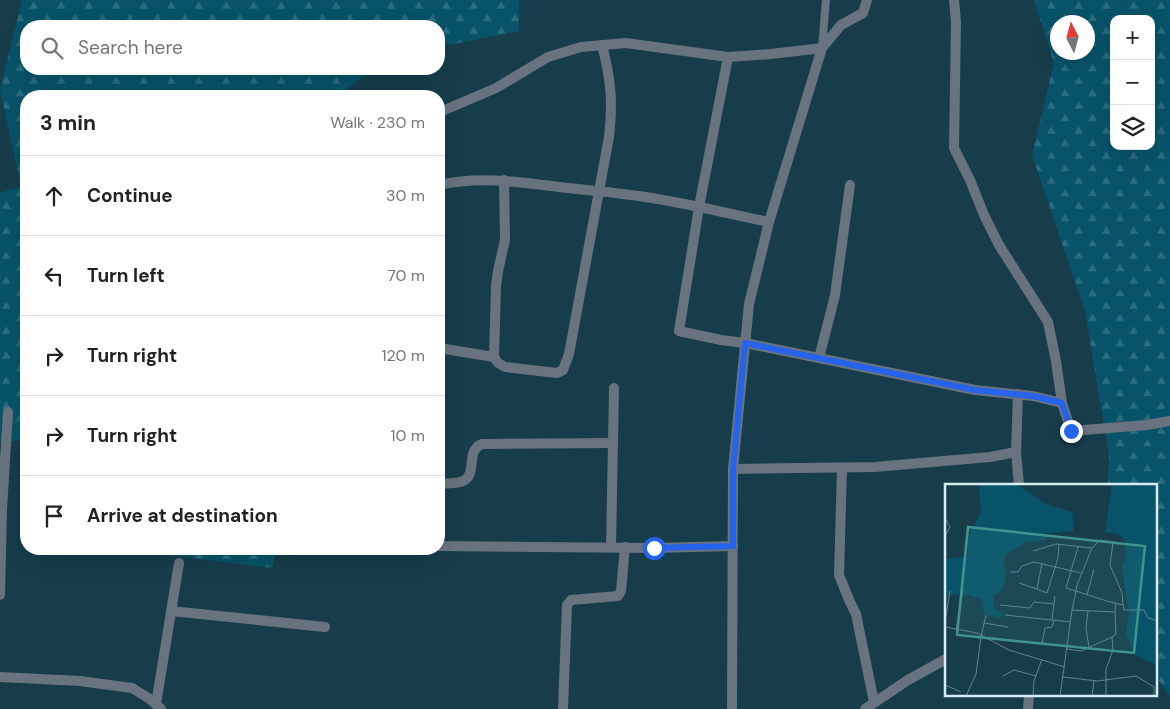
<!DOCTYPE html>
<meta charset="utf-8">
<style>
:root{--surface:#fff;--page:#f6f6f6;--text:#222;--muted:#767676;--line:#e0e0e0}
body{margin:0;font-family:"DM Sans",sans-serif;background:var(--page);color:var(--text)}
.controls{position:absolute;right:15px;top:15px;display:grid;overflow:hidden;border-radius:10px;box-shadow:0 5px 20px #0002}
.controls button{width:45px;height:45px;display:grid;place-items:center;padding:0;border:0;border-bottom:1px solid var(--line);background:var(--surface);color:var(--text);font:25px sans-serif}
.compass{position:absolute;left:1050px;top:15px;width:45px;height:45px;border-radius:50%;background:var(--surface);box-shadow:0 5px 20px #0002;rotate:354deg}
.stop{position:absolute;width:15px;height:15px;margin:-11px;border:4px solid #2563eb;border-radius:50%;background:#fff}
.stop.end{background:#2563eb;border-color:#fff;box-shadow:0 1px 5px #0008}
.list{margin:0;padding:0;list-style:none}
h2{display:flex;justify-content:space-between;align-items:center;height:65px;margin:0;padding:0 20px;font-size:21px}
h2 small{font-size:16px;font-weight:400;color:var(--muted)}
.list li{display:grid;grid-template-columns:32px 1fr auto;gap:15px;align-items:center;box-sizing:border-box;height:80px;padding:0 20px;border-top:1px solid var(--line)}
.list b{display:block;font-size:19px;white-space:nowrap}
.list em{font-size:16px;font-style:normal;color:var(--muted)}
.icon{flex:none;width:28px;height:28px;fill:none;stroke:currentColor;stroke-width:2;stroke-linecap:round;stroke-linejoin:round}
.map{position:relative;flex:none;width:1170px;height:709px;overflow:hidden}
.search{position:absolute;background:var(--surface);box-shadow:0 5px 20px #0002;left:20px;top:20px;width:425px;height:55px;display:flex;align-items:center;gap:12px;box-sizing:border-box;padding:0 18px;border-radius:20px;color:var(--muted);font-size:19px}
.panel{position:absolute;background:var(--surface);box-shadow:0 5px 20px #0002;left:20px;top:90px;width:425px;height:465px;border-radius:20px}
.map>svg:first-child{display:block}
</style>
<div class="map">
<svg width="1170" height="709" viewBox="0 0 1170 709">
<defs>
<pattern id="forest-firs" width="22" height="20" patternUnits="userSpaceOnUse" patternTransform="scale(1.25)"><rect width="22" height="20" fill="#085369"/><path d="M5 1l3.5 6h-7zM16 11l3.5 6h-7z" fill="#2b6c7f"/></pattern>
</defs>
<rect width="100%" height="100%" fill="#173d4b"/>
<g fill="url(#forest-firs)" fill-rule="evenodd">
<polygon points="22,0 519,0 519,31 439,47 439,26 26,26 26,69 374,69 337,96 26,96 26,441 19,440 0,443 0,193 21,186 0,90"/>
<path d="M1034 0H1170V697L1156 676V485H1108L1109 455 1085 311 1032 155 1054 63ZM1114 19H1151V146H1114ZM1058 22H1088V52H1058Z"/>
<polygon points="167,549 277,549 272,568 169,555"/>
</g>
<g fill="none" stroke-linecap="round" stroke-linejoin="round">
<polyline stroke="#69737f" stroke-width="8" points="822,48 826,0"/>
<g stroke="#69737f" stroke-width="10">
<polyline points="728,57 699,207 679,331 721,340 745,343 975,390 1033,396 1062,403 1056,361 1048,322 999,245 984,215 970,180 954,148 956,22 954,0"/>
<polyline points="440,112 496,88 548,57 581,47 626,43 728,57 771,54 822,48"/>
<path d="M504 180 505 240 498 271 496 286 494 357 498 363 505 367 557 373 563 370 569 354 609 137C613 101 611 80 602 45"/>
<path d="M439 185C479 176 519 182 559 187 586 190 612 192 639 196 682 202 725 213 769 222"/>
<polyline points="439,348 494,357"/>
<polyline points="819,358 835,295 850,185"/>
<polyline points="1062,403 1071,431 1147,425 1170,421"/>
<polyline points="1016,452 1019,485"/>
<polyline points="842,468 839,575 850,602 856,614 874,702"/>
<polyline points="733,469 875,467 990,457 1016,452 1018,394"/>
<path d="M439 484C446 483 457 484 463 481 478 474 465 450 482 444L613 443"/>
<polyline points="439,546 654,548 733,546"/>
<polyline points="611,547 614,388"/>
<polyline points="0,595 2,509 8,412"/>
<polyline points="171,611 325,627"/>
<polyline points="0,677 80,681 132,688 150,699 161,709"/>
<polyline points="156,704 179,563"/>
<polyline points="563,709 567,605 571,600 618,596 621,591 625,547"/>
<polyline points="732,709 733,469 749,304 769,222 822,48 841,25 863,13 867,0"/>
<polyline points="865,709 908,680 946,659"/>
<polyline points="1028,709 1029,695"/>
</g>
</g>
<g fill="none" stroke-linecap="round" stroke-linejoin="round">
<polyline stroke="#2563eb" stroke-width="6" points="654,548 733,546 733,469 745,343 975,390 1033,396 1062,403 1071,431"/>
</g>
<g transform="translate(945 484)">
<rect width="212" height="212" fill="#173d4b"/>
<path d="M34 1H73L101 20 127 28 129 43 128 47 102 49 101 56 82 58 60 71 58 80 62 87 57 106 48 112 49 124 58 128 55 134 40 130 36 115 19 110 0 112V75L24 72 22 57 36 28ZM167 1H212V181L192 172 181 151 184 130 177 83 182 70 179 55 173 50 160 48Z" fill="#085369"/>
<path fill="none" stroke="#64838e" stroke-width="1" d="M0 34 5 43 0 52M88 67 111 60 147 64M97 79 92 105 102 109 113 74 114 60M65 88H73L77 82 89 78 136 89M74 99 92 105M142 111 149 85M55 121 85 124 89 118 109 120M178 121 179 126H199L203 134 213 137M127 126 170 128 171 119M143 127 141 144 144 163M60 131 126 138M107 136 110 112M0 138 5 107M39 139 63 143M0 143 32 149 64 166 120 183M11 146 18 106M36 152 41 131M97 160 100 144 107 143 109 136M122 165 136 167 167 153 171 150 170 128M58 192 69 186 91 192M118 193 152 197 191 192 209 203V212M0 201 16 208M21 212 31 190 36 153M88 212 89 197 97 175M115 212 127 126 131 107 132 101 147 64 155 56 168 58 165 81 177 109 178 121 165 118 131 107 127 106 121 104 133 63M147 212 149 197M161 212V185L168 166 167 153"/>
<path fill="#41938f" fill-opacity="0.15" stroke="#41938f" stroke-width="2.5" d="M23 43 200 62 189 169 12 151Z"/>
<rect width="212" height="212" fill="none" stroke="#d7ebf3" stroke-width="2.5"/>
</g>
</svg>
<div class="controls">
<button>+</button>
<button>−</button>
<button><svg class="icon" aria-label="layers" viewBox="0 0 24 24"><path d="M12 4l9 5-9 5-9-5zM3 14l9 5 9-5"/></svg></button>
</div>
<svg class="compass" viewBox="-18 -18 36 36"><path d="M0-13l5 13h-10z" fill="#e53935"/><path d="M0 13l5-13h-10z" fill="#767676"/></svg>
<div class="stop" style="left:654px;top:548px"></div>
<div class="stop end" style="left:1071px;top:431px"></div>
<div class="search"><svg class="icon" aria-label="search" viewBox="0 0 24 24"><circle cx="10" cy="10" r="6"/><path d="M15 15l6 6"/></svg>Search here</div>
<section class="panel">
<h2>3 min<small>Walk · 230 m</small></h2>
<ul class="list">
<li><svg class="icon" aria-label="ahead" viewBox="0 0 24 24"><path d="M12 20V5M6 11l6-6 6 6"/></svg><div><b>Continue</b></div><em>30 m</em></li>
<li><svg class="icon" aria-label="left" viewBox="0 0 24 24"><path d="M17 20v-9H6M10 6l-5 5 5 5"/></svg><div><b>Turn left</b></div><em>70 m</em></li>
<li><svg class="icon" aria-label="right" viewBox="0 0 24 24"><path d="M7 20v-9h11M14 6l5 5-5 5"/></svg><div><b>Turn right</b></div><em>120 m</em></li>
<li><svg class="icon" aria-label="right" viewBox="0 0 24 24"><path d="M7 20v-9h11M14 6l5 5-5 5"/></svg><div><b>Turn right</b></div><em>10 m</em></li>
<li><svg class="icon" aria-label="arrive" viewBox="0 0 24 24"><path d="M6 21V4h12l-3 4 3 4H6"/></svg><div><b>Arrive at destination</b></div></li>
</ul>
</section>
</div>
